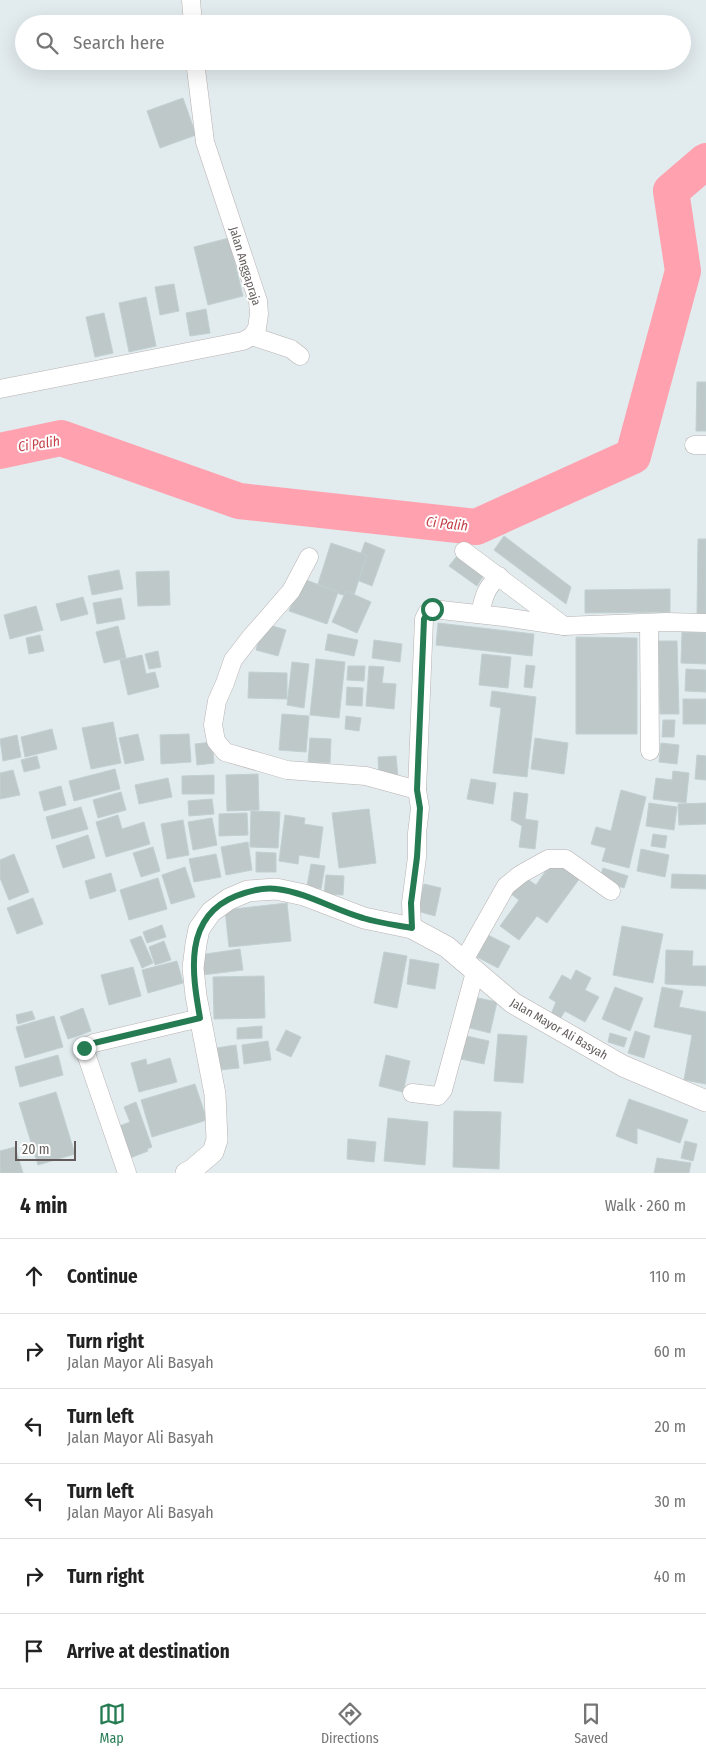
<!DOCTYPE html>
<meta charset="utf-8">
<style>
:root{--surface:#fff;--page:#f6f6f6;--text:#222;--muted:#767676;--line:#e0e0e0;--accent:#267c52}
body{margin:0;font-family:"Fira Sans Condensed",sans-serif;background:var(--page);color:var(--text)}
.scale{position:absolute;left:15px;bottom:12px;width:61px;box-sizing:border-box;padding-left:5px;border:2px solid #635b5b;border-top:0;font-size:14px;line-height:18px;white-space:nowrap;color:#635b5b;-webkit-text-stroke:4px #fff;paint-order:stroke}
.stop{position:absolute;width:15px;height:15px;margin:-11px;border:4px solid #267c52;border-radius:50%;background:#fff}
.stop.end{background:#267c52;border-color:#fff;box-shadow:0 1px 5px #0008}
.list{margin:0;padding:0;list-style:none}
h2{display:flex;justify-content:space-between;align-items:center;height:65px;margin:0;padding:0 20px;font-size:21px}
h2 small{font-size:16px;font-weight:400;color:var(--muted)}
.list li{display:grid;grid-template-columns:32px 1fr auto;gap:15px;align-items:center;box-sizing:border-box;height:75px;padding:0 20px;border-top:1px solid var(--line)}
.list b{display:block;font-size:19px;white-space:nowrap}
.list p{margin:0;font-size:16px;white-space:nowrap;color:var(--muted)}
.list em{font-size:16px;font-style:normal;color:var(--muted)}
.icon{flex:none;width:28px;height:28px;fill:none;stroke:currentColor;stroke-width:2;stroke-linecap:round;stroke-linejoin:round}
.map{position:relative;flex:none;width:706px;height:1173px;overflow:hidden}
.search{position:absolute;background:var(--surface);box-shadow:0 5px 20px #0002;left:15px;right:15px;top:15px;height:55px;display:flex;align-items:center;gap:12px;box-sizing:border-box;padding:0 18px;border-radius:28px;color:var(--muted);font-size:19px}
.sheet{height:515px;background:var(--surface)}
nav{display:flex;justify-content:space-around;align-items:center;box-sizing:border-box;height:70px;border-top:1px solid var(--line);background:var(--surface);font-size:14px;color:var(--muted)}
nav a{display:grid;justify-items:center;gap:2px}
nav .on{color:var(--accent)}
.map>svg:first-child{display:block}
</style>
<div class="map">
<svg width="706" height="1173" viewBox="0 0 706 1173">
<rect width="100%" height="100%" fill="#e2ebee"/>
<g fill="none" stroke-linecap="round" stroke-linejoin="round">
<polyline stroke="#ffa1ae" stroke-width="36" points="0,451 61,438 239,501 476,527 633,456 683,271 671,191 706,161"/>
</g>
<g fill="#bec8c8" stroke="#c1d0d2">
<polygon points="183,98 196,135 160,148 147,111"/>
<polygon points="229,238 243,296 208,305 194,247"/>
<polygon points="174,284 179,311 160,315 155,287"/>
<polygon points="146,297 156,346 129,352 119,303"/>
<polygon points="206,309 210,333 190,336 186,313"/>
<polygon points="104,313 113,353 95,357 86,317"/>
<polygon points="697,382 706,382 706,431 696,431"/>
<polygon points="504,536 571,587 566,604 494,550"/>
<polygon points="698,539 706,539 706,614 697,614"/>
<polygon points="365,542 385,550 372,586 352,578"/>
<polygon points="331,543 367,555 353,598 317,587"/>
<polygon points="457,556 484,575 477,586 449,566"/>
<polygon points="119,570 123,589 92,595 88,576"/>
<polygon points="169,571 170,605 138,606 136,572"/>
<polygon points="301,578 338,592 327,624 289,611"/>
<polygon points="670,589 670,612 585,613 585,590"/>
<polygon points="346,591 371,602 357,633 332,622"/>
<polygon points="83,597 88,614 61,621 56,604"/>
<polygon points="121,598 125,619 97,624 93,603"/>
<polygon points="36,606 43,630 10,639 4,615"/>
<polygon points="263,623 286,630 278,656 256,650"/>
<polygon points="438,623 534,634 532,656 436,645"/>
<polygon points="118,626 126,658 104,663 96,632"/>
<polygon points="682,632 706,633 706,664 681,663"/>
<polygon points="328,634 358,640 354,656 325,650"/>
<polygon points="40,635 44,651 29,654 26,638"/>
<polygon points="576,637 637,638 637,734 576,734"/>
<polygon points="374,640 402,644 400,662 372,658"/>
<polygon points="658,641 677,641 679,714 660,714"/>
<polygon points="158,651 161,667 149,669 145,654"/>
<polygon points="482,654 511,657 508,688 479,685"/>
<polygon points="142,655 146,674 155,672 159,687 128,695 120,660"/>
<polygon points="316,659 345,662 339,718 310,715"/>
<polygon points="292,662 309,664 304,708 287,705"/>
<polygon points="526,665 535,666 532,688 524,687"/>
<polygon points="348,666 365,666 364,681 347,680"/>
<polygon points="369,666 384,667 382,683 396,684 394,709 366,706"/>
<polygon points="686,669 706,670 706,692 685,691"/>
<polygon points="249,672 287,673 287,699 248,698"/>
<polygon points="347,687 363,688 362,706 346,705"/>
<polygon points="492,691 536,697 527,777 493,773 501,708 490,706"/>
<rect x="683" y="699" width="23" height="25"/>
<polygon points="282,714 309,716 306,752 279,750"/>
<polygon points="346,716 361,718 359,731 345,729"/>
<polygon points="663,720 675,720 674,737 662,737"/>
<polygon points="113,722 121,763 91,769 82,728"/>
<polygon points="52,729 57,749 25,757 21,737"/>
<polygon points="138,734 144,760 125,764 119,738"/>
<polygon points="189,734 191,762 161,764 160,735"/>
<polygon points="17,735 21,757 3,761 0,739"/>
<polygon points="310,738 331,739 330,763 308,762"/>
<polygon points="535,738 568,743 564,774 531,769"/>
<polygon points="212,742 214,763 197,765 195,744"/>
<polygon points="661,743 679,745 677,764 659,762"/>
<polygon points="697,755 706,756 706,780 695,779"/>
<polygon points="37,756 40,768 24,772 21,760"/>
<polygon points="396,756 398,777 379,778 378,757"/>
<polygon points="115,769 120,789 74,801 69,781"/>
<polygon points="13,770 20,795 0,799 0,773"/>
<polygon points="673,771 689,773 686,803 653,799 656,778 672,780"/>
<polygon points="258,774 259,810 227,811 226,775"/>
<polygon points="214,775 214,794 182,794 182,776"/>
<polygon points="168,778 172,797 139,804 135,785"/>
<polygon points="471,779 496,783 493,804 467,799"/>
<polygon points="61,786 66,805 44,811 39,792"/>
<polygon points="621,790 646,797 629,868 602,861 606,848 591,844 596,827 611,831"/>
<polygon points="121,792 126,810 98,818 93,800"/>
<polygon points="514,792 528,794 525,819 538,821 535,849 519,847 522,826 511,820"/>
<polygon points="212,799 214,814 189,816 188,801"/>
<polygon points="649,803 677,807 674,830 646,826"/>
<polygon points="706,803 706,824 679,825 678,804"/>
<polygon points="81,807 88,829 52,839 46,817"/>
<polygon points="369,809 376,863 339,868 332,813"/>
<polygon points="251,811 280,812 278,848 250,847"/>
<polygon points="247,813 248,835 219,836 219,814"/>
<polygon points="118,815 122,829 144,822 150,844 106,857 96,822"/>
<polygon points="285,815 305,818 304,824 323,827 319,858 299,855 298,864 279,861"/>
<polygon points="212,818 217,845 193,850 188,822"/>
<polygon points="183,820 189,855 167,859 161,824"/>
<polygon points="653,834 667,836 665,848 651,846"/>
<polygon points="88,835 95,858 63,868 56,846"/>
<polygon points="248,842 252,870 226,875 221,847"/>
<polygon points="153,847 160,871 141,877 133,853"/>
<polygon points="641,849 669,855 665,877 637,871"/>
<polygon points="256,852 276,853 276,872 256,872"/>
<polygon points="14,854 29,892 9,900 0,878 0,860"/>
<polygon points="216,854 221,877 194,882 189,859"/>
<polygon points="554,859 580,878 547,923 537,916 519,940 500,926 519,900 511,894 523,876 536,885"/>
<polygon points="311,864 325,866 321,889 307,886"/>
<polygon points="185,867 195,897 171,904 162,875"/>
<polygon points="603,868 628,876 624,888 599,880"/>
<polygon points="111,873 116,891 90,899 85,881"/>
<polygon points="672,874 706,875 706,889 671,888"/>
<polygon points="326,875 344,876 343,895 324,894"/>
<polygon points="158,878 167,909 129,920 120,890"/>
<polygon points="424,884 441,888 435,916 417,911"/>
<polygon points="33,898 43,924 17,934 7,908"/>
<polygon points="287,903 291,941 229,947 225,910"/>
<polygon points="162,925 166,937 147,943 143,932"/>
<polygon points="622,926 663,934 653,983 613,975"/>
<polygon points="482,932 510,946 498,968 477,957 483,945 477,942"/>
<polygon points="141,936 153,963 142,968 130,940"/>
<polygon points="164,941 171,960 155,965 149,947"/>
<polygon points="240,949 243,970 202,975 199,955"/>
<polygon points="666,950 693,951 692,966 706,966 706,986 665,984"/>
<polygon points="384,952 407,956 397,1008 374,1003"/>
<polygon points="410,959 439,964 435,989 407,984"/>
<polygon points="177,961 183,983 148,993 142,970"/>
<polygon points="133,967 141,996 109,1005 101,975"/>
<polygon points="576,970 591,978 585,990 599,997 585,1022 565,1011 560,1019 551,1014 556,1002 549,998 562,975 571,980"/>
<polygon points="264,976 265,1018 214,1019 213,977"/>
<polygon points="615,987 643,998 630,1031 602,1019"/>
<polygon points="662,987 683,991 679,1007 706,1012 706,1084 684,1080 692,1035 654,1027"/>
<polygon points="469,996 497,1002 490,1033 462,1026"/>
<polygon points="83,1008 91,1031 68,1039 60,1017"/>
<polygon points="32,1011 35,1019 18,1024 16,1015"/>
<polygon points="54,1016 63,1047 25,1058 16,1027"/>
<polygon points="262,1026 262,1038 237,1039 237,1028"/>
<polygon points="286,1030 301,1037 291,1057 276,1050"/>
<polygon points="635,1031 650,1036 644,1058 628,1053"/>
<polygon points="610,1033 627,1038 624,1047 608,1042"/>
<polygon points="498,1034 527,1036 523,1083 494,1081"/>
<polygon points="462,1035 489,1041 484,1064 456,1058"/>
<polygon points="268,1041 271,1060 244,1064 242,1045"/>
<polygon points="236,1045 239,1068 219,1070 216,1048"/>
<polygon points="58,1055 63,1075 20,1087 15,1067"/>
<polygon points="386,1055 410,1061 403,1092 379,1086"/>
<polygon points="170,1058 177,1082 139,1092 131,1063 146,1059 147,1065"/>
<polygon points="195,1084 207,1120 152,1137 141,1100"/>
<polygon points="56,1092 75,1154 38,1165 19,1103"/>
<polygon points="629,1099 688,1120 680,1143 637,1128 637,1144 616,1136"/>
<polygon points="136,1102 152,1147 147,1149 148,1151 125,1160 114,1128 130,1122 124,1107"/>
<polygon points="454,1111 501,1112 499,1169 453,1167"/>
<polygon points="388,1118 428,1122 425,1165 384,1161"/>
<polygon points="348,1139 376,1142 374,1162 347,1159"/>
<polygon points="685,1141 697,1144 693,1161 681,1158"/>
<polygon points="15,1147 23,1173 0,1173 0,1151"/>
<polygon points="657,1158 691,1163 689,1173 654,1173"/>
</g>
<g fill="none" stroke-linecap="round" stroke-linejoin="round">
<defs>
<g id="minor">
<polyline points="191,0 193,24"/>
<polyline points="252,336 291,349 300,356"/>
<polyline points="0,389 243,341 252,336 257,328 259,314 258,301 205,142 195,61"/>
<polyline points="694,445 706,445"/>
<polyline points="464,551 564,626 666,622 706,623"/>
<polyline points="309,557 291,591 250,638 233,660 225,683 217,701 213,725 216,741 225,752 287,770 366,776 417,790 420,808 417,833 417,857 411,903 412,928"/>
<path d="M480 614C484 596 485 589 499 576"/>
<polyline points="649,624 650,751"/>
<polyline points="417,790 424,619 427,613 432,609 504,617 564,626"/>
<polyline points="463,962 506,886 521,874 548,859 566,859 611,891"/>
<polyline points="412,1093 438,1096 443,1090 475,972"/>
<polyline points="127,1173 84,1048 94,1043 200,1018"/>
</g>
<polyline id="tertiary" points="186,1173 192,1170 213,1152 217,1140 215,1094 196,996 193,968 196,944 199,929 211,912 229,899 248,891 276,889 304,895 364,918 412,928 447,947 513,1003 623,1066 706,1101"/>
</defs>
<use href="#minor" stroke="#b8b1b0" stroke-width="19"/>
<use href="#tertiary" stroke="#b8b1b0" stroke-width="22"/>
<use href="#minor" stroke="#fff" stroke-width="18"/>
<use href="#tertiary" stroke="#fff" stroke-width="21"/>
</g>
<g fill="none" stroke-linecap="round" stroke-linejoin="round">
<path stroke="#267c52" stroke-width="6" d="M84 1048 94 1043 200 1018C192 973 183 917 236 896 249 891 264 887 277 889 308 893 334 910 363 918 379 923 396 925 412 928L411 903 417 857 420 808 417 790 424 619 427 613 432 609"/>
</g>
<g text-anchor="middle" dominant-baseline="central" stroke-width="4" stroke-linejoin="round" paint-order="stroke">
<g font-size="12" fill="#635b5b" stroke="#fff">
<text transform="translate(245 266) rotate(73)">Jalan Anggapraja</text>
<text transform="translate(559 1029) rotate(30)">Jalan Mayor Ali Basyah</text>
</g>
<g font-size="14" font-style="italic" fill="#c4424a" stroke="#fff">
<text transform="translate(39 444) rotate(-8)">Ci Palih</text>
<text transform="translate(447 524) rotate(6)">Ci Palih</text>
</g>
</g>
</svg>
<div class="scale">20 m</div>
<div class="stop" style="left:432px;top:609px"></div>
<div class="stop end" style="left:84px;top:1048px"></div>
<div class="search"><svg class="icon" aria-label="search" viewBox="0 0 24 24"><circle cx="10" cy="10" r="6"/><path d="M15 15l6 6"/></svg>Search here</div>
</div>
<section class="sheet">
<h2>4 min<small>Walk · 260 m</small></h2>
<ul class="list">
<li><svg class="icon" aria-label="ahead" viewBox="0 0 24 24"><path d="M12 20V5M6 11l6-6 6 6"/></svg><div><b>Continue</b></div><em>110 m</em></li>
<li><svg class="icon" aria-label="right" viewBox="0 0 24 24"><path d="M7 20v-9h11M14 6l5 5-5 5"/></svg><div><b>Turn right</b><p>Jalan Mayor Ali Basyah</p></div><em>60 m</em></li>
<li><svg class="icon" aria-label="left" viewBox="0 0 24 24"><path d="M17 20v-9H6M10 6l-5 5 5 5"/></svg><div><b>Turn left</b><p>Jalan Mayor Ali Basyah</p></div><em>20 m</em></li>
<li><svg class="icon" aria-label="left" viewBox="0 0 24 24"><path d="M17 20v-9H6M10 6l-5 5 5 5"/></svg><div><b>Turn left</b><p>Jalan Mayor Ali Basyah</p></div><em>30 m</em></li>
<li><svg class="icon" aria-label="right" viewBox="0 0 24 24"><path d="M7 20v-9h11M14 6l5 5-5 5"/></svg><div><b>Turn right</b></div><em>40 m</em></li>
<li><svg class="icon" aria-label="arrive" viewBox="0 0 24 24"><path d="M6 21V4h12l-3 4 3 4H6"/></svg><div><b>Arrive at destination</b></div></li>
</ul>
</section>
<nav>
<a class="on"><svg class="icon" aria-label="map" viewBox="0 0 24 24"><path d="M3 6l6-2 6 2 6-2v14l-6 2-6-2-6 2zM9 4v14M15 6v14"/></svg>Map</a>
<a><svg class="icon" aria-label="directions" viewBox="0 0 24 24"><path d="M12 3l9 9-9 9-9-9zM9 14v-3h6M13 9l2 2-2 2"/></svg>Directions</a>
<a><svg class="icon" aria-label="saved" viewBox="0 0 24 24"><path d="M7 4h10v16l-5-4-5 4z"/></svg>Saved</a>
</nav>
